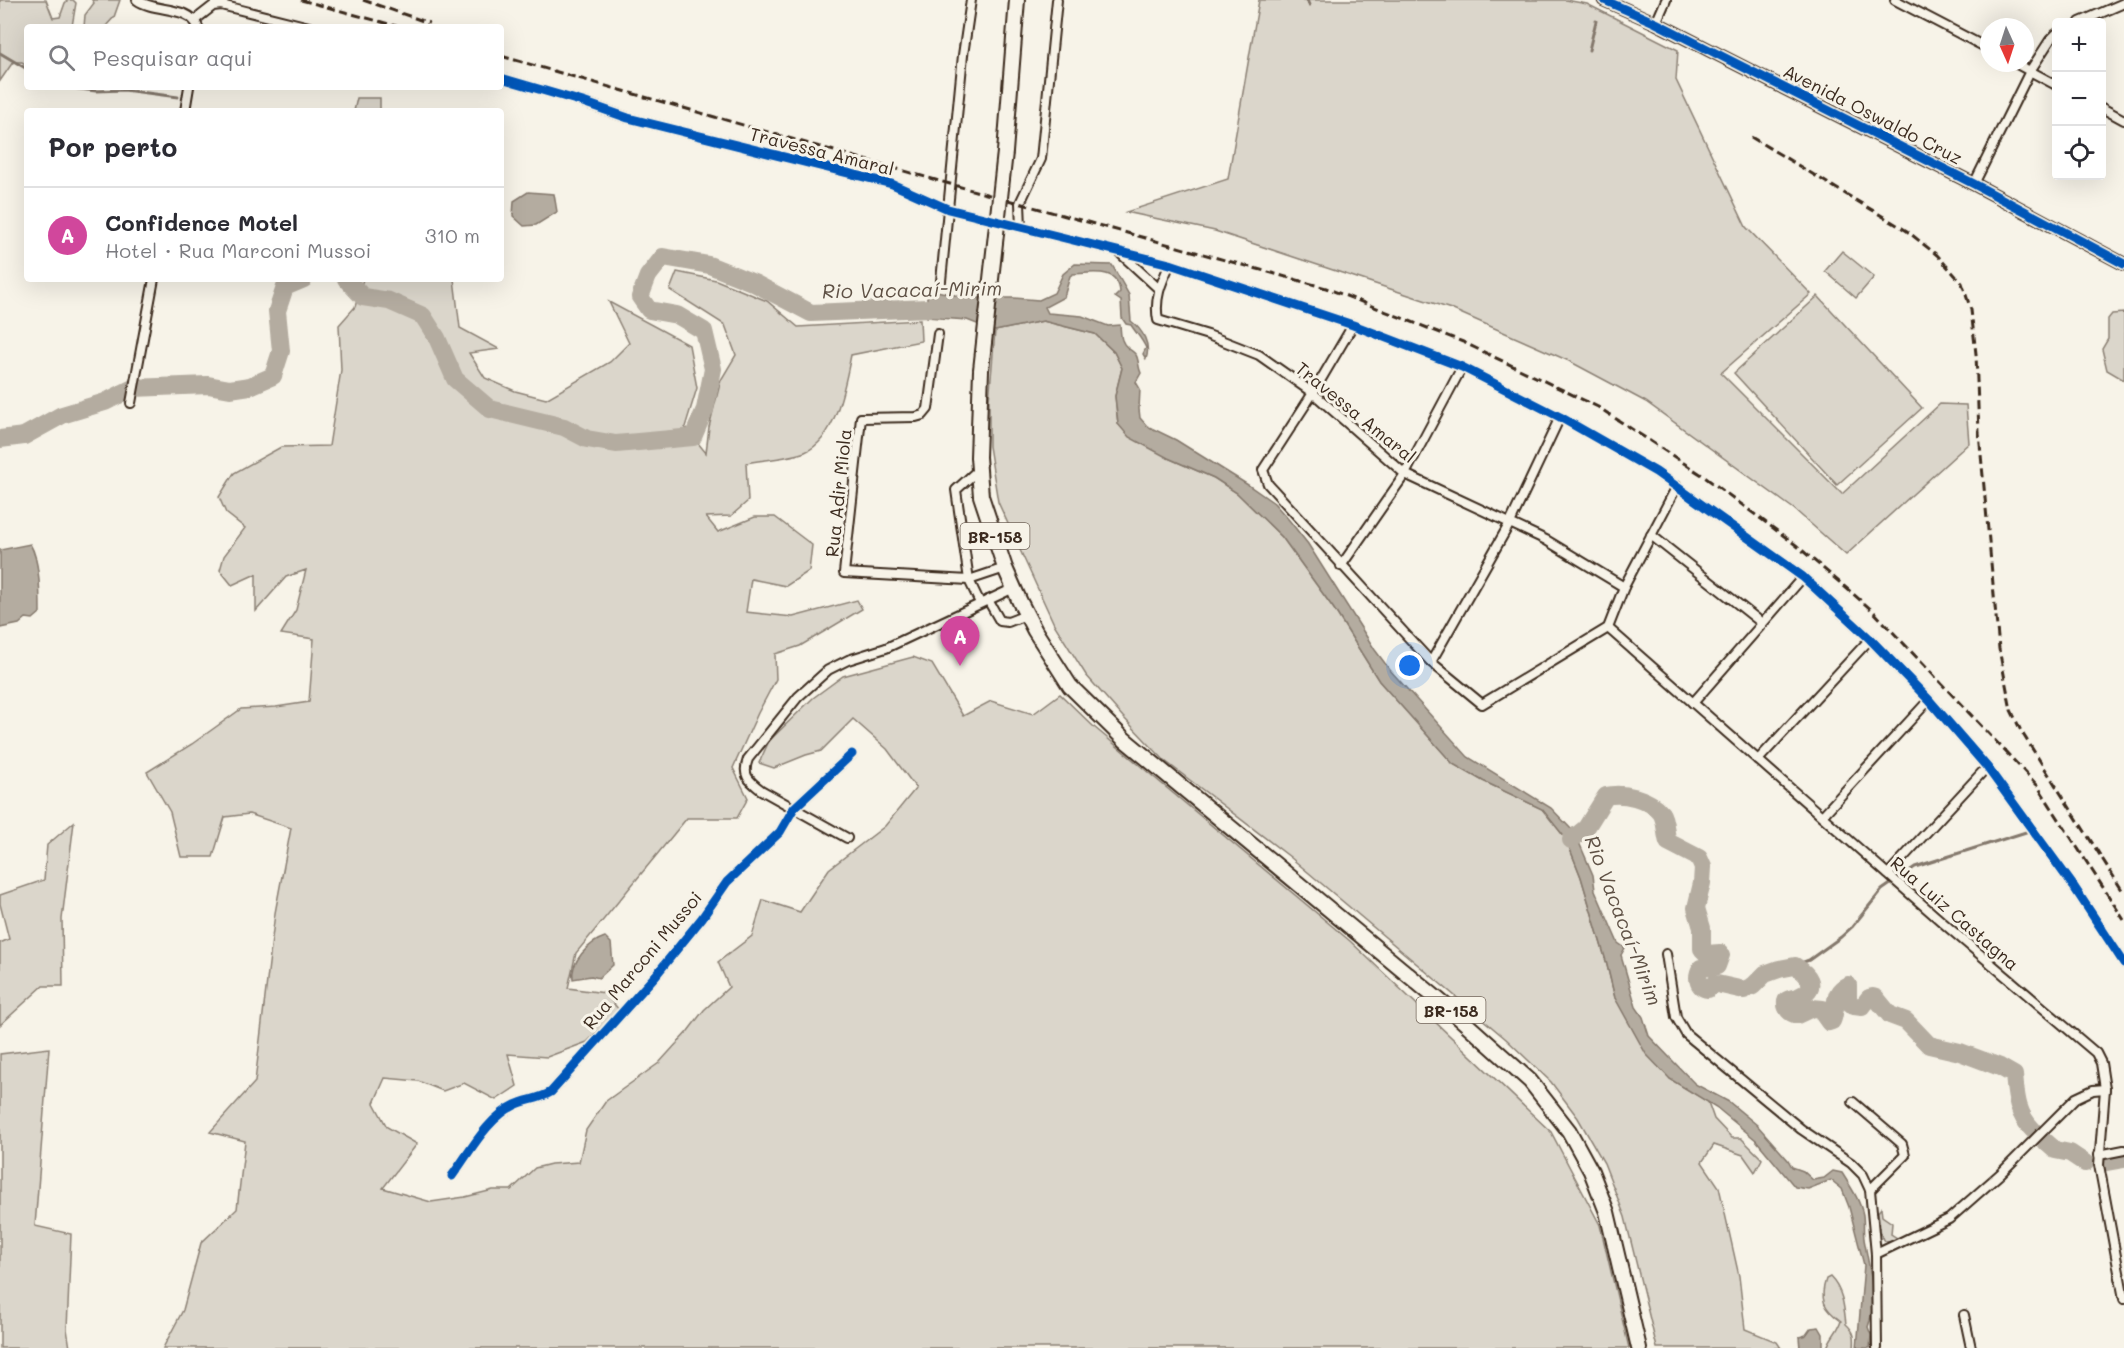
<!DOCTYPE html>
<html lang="pt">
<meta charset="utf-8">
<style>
:root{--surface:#fff;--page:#f2f2f3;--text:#2b2b33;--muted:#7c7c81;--line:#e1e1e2;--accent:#b45309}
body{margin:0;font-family:Mali,sans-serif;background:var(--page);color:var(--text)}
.controls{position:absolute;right:18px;top:18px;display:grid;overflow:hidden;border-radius:6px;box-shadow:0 6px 24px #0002}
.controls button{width:54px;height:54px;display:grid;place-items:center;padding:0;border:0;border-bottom:2px solid var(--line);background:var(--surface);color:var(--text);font:30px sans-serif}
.compass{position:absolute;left:1980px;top:18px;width:54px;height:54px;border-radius:50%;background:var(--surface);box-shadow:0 6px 24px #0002;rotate:177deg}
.you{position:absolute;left:1410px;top:666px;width:21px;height:21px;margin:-15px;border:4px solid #fff;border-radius:50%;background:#1a73e8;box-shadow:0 0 0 9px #1a73e833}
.badge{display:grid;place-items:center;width:39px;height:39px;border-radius:50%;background:var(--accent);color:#fff;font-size:20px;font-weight:700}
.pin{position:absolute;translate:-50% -50px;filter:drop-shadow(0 2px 3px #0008)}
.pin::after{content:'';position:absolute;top:32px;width:21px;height:18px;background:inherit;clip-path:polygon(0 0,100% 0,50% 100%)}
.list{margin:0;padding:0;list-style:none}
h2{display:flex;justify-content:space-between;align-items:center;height:78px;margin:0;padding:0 24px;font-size:26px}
h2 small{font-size:20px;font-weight:400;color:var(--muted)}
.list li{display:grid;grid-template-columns:39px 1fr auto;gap:18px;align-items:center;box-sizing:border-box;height:96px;padding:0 24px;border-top:2px solid var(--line)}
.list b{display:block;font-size:22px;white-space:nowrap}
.list p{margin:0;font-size:20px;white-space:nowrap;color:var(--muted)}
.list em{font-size:20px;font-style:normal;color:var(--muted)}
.icon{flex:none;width:33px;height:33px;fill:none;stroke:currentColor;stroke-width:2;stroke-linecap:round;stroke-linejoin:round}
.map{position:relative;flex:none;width:2124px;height:1348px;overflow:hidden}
.search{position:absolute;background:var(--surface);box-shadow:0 6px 24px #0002;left:24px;top:24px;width:480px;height:66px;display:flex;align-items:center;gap:15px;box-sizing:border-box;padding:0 21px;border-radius:6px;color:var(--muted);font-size:22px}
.panel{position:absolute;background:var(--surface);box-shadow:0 6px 24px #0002;left:24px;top:108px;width:480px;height:174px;border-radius:6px}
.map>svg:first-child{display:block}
</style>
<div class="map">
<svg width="2124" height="1348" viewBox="0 0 2124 1348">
<rect width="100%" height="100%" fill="#f7f3e8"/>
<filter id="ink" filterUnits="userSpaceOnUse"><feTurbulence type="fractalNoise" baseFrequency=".0167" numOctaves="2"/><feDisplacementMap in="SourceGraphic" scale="12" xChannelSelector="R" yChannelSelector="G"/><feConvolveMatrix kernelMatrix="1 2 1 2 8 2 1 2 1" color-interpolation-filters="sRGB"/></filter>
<g filter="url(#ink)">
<g fill="#dbd6cb" stroke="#8b8074" stroke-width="1.5">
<polygon points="0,0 46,0 53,18 60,17 65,3 68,0 73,0 76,3 72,26 74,27 27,27 27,65 22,62 13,62 0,81"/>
<polygon points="92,0 120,0 114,17 105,27 84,27 85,15 94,3"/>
<polygon points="1259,0 1566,0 1587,4 1678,50 1676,80 1746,227 1811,294 1721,373 1842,494 1940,404 1966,405 1969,443 1846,555 1794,509 1646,402 1569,361 1451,309 1215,231 1126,212 1228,179"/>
<polygon points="357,98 380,98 380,111 354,111"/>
<polygon points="1842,251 1874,277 1856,298 1825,271"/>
<path d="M677 272 716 280 767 301 798 327 920 320 921 341 851 355C845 385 836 439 805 452 790 458 762 460 746 463L748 501 731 516 706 517 718 532 755 517H775L812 545 809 571 786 586 751 579 746 612 793 617 857 600 862 609 800 646 775 654 776 679 758 713 733 768 748 798 737 818H687L576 953 568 988 605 993 619 1010 587 1042 547 1057 508 1054 517 1086 496 1100 464 1083 443 1091 418 1081 385 1078 374 1103 387 1127 417 1144 383 1188 431 1202 465 1197 493 1190H511L535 1168 551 1164 579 1162 586 1130 606 1101 659 1063 688 1031 704 1010 729 987 718 962 752 936 763 900 800 912 829 869 885 826 916 788 887 749 853 719 821 751 806 755 774 768 759 763 769 741 813 698 843 676 913 657 932 664 963 716 991 701 1033 714 1060 694 1094 727 1350 941 1551 1132 1600 1225 1629 1348H163L183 1310 201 1243 237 1209 245 1141 210 1132 255 1082 275 913 291 828 249 814 225 817 213 857H181L170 812 147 772 192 744 241 709 276 707 309 702 314 639 281 634 296 610 306 570 286 577 256 611V574L232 585 220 570 224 556 245 528 226 513 219 497 234 473 281 447 329 446 341 370 339 325 355 307 363 279H454L460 328 499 349 469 353 485 378 515 391 546 399 610 362 629 343 609 302 689 345 697 388 685 427 706 453 709 427 721 380 736 355 725 325 670 290Z"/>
<polygon points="1818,296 1922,408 1837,485 1734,373"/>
<polygon points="2124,313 2124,380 2107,370 2102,349 2108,339 2108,319 2112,314"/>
<polygon points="1043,321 1095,334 1114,352 1122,368 1115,396 1118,424 1168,458 1214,478 1237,493 1282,537 1334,609 1379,681 1453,764 1483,781 1542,809 1549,817 1566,839 1581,877 1606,961 1615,998 1670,1079 1708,1102 1714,1119 1732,1138 1741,1138 1762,1159 1755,1172 1743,1155 1714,1145 1702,1162 1719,1187 1739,1276 1745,1329 1777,1342 1781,1348 1657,1348 1625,1217 1604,1163 1578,1118 1551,1082 1506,1039 1290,857 1165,761 1123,717 1086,675 1054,624 998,502 989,446 989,401 995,331"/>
<polygon points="74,822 62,919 63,986 43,986 0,1025 0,943 9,939 0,904 0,895 44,880 47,845"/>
<polygon points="49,1048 35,1226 71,1234 67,1329 70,1348 0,1348 0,1054"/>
<polygon points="1881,1208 1882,1216 1892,1223 1891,1234 1897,1238 1892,1242 1885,1241 1881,1235 1878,1212"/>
<path d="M1830 1277C1843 1290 1844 1307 1846 1324 1855 1332 1855 1337 1854 1348H1827C1830 1337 1838 1332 1841 1321 1824 1309 1819 1299 1826 1279Z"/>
</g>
<g fill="#b4aca0" stroke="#84786c" stroke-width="1.5">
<polygon points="528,192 554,194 557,212 536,225 524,226 513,216 514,201"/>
<path d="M1075 264 1112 265 1129 295 1131 321C1143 330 1151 345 1146 359L1143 354 1146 348C1142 339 1136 333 1131 325L1126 324 1122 318 1121 301 1115 297 1120 292C1118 267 1092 273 1073 274L1070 276 1064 297 1045 307 1048 313 1082 316 1108 326 1120 325C1121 334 1120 342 1128 348 1131 351 1133 351 1136 355 1139 360 1138 367 1141 373L1136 382 1140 389 1139 409 1140 418 1147 426 1176 440 1248 485 1274 503 1289 520 1308 544 1375 650 1390 670 1468 757 1551 808 1573 831H1580L1578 840 1593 875 1595 890 1618 943 1625 948 1621 955 1636 1007 1643 1017 1649 1036 1695 1084 1729 1102 1757 1125 1788 1160 1792 1167 1803 1171 1813 1180 1824 1178 1833 1171 1842 1173C1850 1186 1860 1200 1863 1215 1864 1223 1863 1231 1864 1239 1869 1267 1878 1299 1868 1327L1871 1335 1870 1348H1857L1864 1265 1849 1207 1842 1189 1831 1180 1808 1189 1795 1187 1756 1140 1716 1107 1670 1079 1646 1054 1615 998 1606 961 1581 877 1566 839 1542 809 1483 781 1453 764 1379 681 1334 609 1282 537 1237 493 1214 478 1168 458 1129 437 1118 424 1115 396 1122 368 1114 352 1095 334 1043 321 995 331 967 320 927 317V296L937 291 968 298H1014L1039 300 1054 293 1063 274Z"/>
<path d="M30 544C40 560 40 594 40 613L33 619 26 618 19 624 0 628V550Z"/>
<path d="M605 937 611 943 613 965 599 978 591 976 573 979C570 962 589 942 605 937Z"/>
<polygon points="1819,1327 1823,1334 1823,1348 1800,1348 1799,1337 1806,1335 1811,1328"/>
</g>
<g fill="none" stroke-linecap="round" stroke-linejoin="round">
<g stroke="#84786c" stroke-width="3">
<polyline points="1307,0 1309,5"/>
<polyline points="1589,50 1596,21"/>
<polyline points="0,53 27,69"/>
<polyline points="64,87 96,91 124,90 178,97"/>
<polyline points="1790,967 1809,960 1841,937 1852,927 1882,890 1915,867 2026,832"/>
</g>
<g stroke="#b4aca0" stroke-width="18">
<polyline points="346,279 363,297 389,301 423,316 437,338 455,379 490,409 564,427 587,439 616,444 693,437 705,409 713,369 704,331 677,315 649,310 640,297 648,276 663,257 709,265 754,283 811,313 928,308 953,309"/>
<polyline points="0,439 24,436 62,415 105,402 133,388 208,385 230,389 250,386 273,376 281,351 277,311 285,287 304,279"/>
<path d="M1571 840 1586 828 1606 796C1623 792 1649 798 1661 813 1666 820 1665 833 1668 842L1699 858 1703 867 1702 883 1696 908 1702 928V949L1707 954 1720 953 1721 955 1717 966 1701 968C1696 976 1697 988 1708 989L1714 984H1717L1744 990 1753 986 1765 974 1779 969 1795 966C1807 973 1820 987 1800 996 1796 998 1790 998 1786 1001 1785 1009 1790 1013 1797 1015L1812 1008 1823 1009 1824 1015 1829 1022 1832 1021C1838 1008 1831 992 1848 985V1001L1854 1006 1862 1007 1869 998 1873 997 1876 998 1890 1015 1906 1021 1929 1045 1960 1052 2000 1067 2014 1075C2016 1097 2017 1114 2033 1130"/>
<polyline points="2046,1142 2055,1150 2070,1153 2085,1163"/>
<polyline points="2107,1162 2124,1159"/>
</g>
<defs>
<g id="street">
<path d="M137 0C155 13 189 5 198 27"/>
<polyline points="1895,0 1989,49"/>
<polyline points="195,20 213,6 221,5 309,27"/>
<polyline points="2080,22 2124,3"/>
<polyline points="1656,23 1666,0"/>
<polyline points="2015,63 2056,85"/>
<polyline points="501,78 583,102 628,118 892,184 948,209 1170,264 1353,325 1462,367 1560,417 1656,472 1803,577 1870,639 1929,700 1987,767 2074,887 2124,963"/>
<polyline points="2102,108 2124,120"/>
<polyline points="185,111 189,87"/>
<polyline points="1974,184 2030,71 2050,40 2056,34"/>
<polyline points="1021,227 1020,203 1041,159 1057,0"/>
<polyline points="1120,253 1159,289"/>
<path d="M1170 264C1161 283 1154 299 1158 320L1208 335 1259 355 1313 393 1405 474 1546 540 1624 587"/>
<polyline points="941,281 963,55 971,0"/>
<polyline points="1353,325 1313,393 1263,470 1268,484 1431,662 1482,704 1608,628 1624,587 1677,486"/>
<polyline points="938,334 928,409 923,415 916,417 861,418 844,573 969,580 1005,568"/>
<polyline points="131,403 154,279"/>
<polyline points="978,470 956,490 969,580 980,603"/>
<polyline points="1651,535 1762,623"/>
<polyline points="1341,566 1405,474 1462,367"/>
<polyline points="988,600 1000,621 1008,622 1026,615"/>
<polyline points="1608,628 1949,928 2096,1053 2101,1063 2105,1089 2099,1165 2124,1299"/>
<polyline points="1431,662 1510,523 1560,417"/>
<polyline points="1693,703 1803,577"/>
<polyline points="1758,760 1870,639"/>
<polyline points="1822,816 1929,700"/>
<path d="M847 838 761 790C748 780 742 775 748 759L798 697 828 670 848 660 886 648 1014 588"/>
<polyline points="1888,874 1987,767"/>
<polyline points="1666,954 1676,1017 1686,1034 1801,1129 1851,1163 1863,1175 1870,1190 1876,1254 1877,1348"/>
<polyline points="1853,1102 1902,1144 1905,1155 1870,1190"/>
<polyline points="2099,1155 2124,1150"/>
<path d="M452 1176C470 1152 487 1118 515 1105 527 1099 538 1100 551 1092L656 975 702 918 727 882 780 832 794 808 852 754"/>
<polyline points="1876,1254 1949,1219 2000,1174 2076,1098 2093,1090 2105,1089"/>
<polyline points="1964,1315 1971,1348"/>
</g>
<polyline id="secondary" points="1604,0 1656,23 1974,184 2124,264"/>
<g id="highway">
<polyline points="1005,152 1017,0"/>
<polyline points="981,370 978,457 981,496 1005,568 1020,602 1035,631 1070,686 1125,740 1453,1012 1530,1081 1569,1131 1591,1171 1607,1212 1639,1348"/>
</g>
</defs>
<use href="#street" stroke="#3b2a1e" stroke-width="12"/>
<use href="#secondary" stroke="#3b2a1e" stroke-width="15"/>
<use href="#highway" stroke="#3b2a1e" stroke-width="18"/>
<use href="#street" stroke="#f7f3e8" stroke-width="8"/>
<use href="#secondary" stroke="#f7f3e8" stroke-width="10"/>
<use href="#highway" stroke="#f7f3e8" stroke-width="14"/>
<g stroke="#3b2a1e" stroke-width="3" stroke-dasharray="9 4.5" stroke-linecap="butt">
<polyline points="301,0 400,27"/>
<polyline points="363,0 429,23"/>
<polyline points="501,56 950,184 1326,288 1463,342 1598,407 1702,475 1796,545 1873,611 2037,785 2124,920"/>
<polyline points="1751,137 1907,231 1937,255 1962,283 1971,310 1976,354 1979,433 1999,649 2011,710 2021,731 2124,893"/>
</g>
<defs>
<polyline id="highway-bridge" points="981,370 1005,152"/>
</defs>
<use href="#highway-bridge" stroke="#3b2a1e" stroke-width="18" stroke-linecap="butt"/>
<use href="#highway-bridge" stroke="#f7f3e8" stroke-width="14"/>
<defs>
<g id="cycleway">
<polyline points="1604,0 1656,23 1974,184 2124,264"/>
<polyline points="501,78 583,102 628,118 892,184 948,209 1170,264 1353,325 1462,367 1560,417 1656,472 1803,577 1870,639 1929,700 1987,767 2074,887 2124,963"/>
<path d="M452 1176C470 1152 487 1118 515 1105 527 1099 538 1100 551 1092L656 975 702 918 727 882 780 832 794 808 852 754"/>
</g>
</defs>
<use href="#cycleway" stroke="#f7f3e8" stroke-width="13"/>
<use href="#cycleway" stroke="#0057b8" stroke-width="9"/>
</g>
</g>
<g text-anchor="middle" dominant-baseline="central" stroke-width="6" stroke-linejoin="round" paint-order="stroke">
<g fill="#f7f3e8" stroke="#73665b" stroke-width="1.5">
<rect x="960.5" y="523" width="69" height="26" rx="4.5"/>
<rect x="1416.5" y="997" width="69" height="26" rx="4.5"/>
</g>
<g font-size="16" font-weight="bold" fill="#3b2a1e">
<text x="995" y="536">BR-158</text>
<text x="1451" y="1010">BR-158</text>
</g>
<g font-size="18" fill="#3b2a1e" stroke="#f7f3e8">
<text transform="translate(1873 114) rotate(27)">Avenida Oswaldo Cruz</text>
<text transform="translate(822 151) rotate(14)">Travessa Amaral</text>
<text transform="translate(1356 412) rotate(39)">Travessa Amaral</text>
<text transform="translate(838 493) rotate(-84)">Rua Adir Miola</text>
<text transform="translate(1955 913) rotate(41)">Rua Luiz Castagna</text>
<text transform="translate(642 960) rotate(-50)">Rua Marconi Mussoi</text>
</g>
<g font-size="20" font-style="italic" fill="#5f5145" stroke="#f7f3e8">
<text transform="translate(912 289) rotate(-1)">Rio Vacacaí-Mirim</text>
<text transform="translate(1624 920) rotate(69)">Rio Vacacaí-Mirim</text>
</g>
</g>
</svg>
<div class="controls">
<button>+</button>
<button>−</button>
<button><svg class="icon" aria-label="locate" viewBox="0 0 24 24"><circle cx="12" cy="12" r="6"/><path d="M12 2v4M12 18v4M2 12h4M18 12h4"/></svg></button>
</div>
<svg class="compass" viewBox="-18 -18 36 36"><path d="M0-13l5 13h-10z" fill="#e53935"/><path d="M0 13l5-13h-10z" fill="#7c7c81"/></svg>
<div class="you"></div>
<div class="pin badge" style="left:960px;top:666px;background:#d1479c">A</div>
<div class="search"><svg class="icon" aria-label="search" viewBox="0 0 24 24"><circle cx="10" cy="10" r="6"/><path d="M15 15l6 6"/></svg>Pesquisar aqui</div>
<section class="panel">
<h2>Por perto<small></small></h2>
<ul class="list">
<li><span class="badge" style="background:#d1479c">A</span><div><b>Confidence Motel</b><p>Hotel · Rua Marconi Mussoi</p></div><em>310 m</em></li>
</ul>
</section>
</div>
